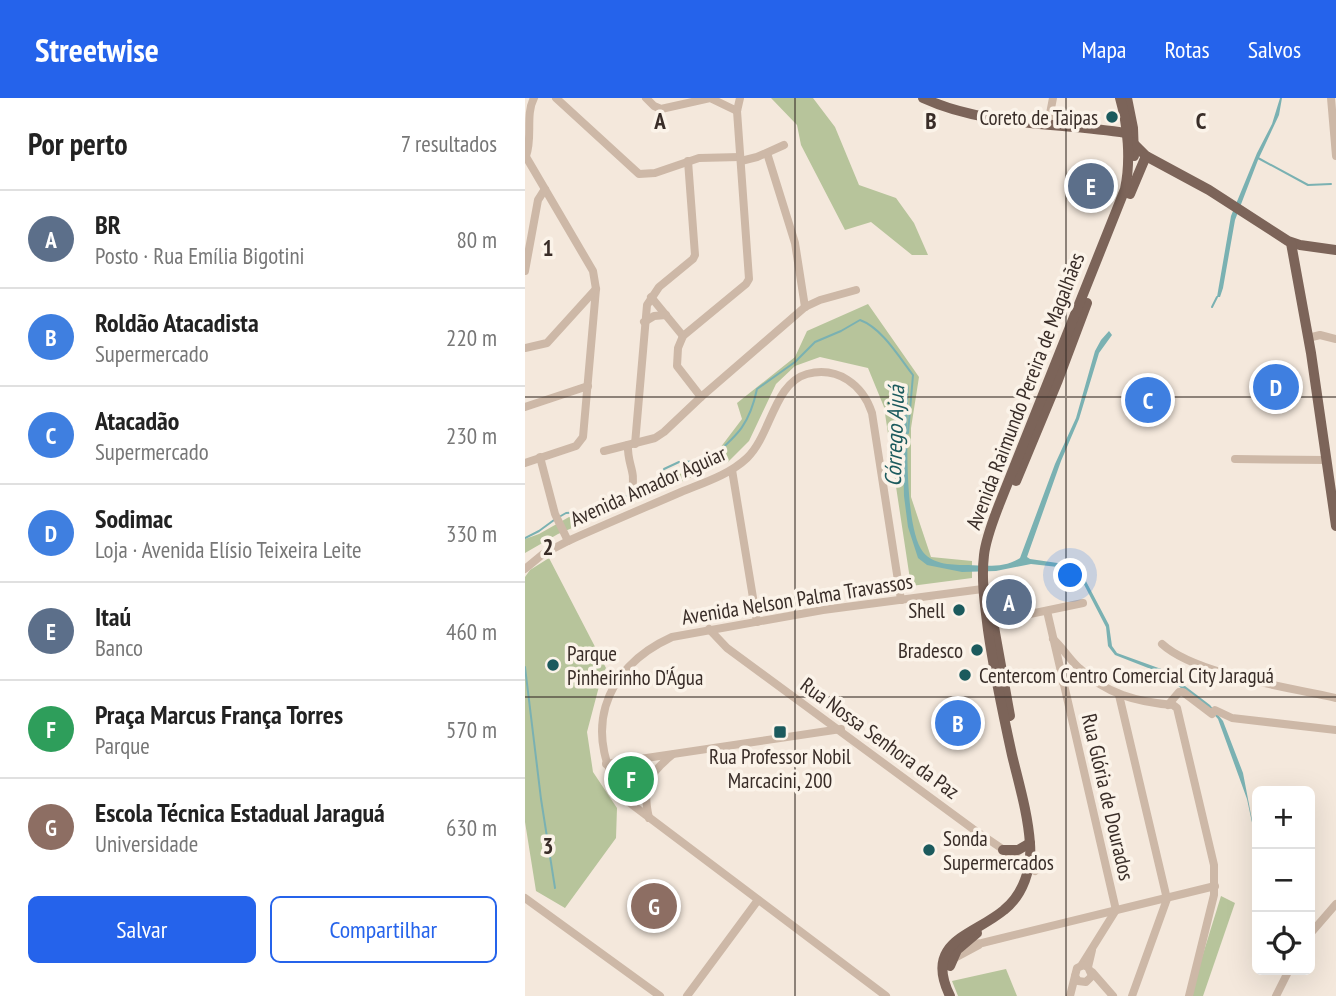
<!DOCTYPE html>
<html lang="pt">
<meta charset="utf-8">
<style>
:root{--surface:#fff;--page:#f6f6f6;--text:#222;--muted:#767676;--line:#e0e0e0;--accent:#2563eb}
body{margin:0;font-family:"PT Sans Narrow",sans-serif;background:var(--page);color:var(--text)}
.controls{position:absolute;right:21px;bottom:21px;display:grid;overflow:hidden;border-radius:10px;box-shadow:0 7px 28px #0002}
.controls button{width:63px;height:63px;display:grid;place-items:center;padding:0;border:0;border-bottom:2px solid var(--line);background:var(--surface);color:var(--text);font:35px sans-serif}
.you{position:absolute;left:546px;top:478px;width:24px;height:24px;margin:-18px;border:5px solid #fff;border-radius:50%;background:#1a73e8;box-shadow:0 0 0 10px #1a73e833}
.badge{display:grid;place-items:center;width:46px;height:46px;border-radius:50%;background:var(--accent);color:#fff;font-size:23px;font-weight:700}
.pin{position:absolute;translate:-50% -50%;border:4px solid #fff;box-shadow:0 2px 7px #0006}
.list{margin:0;padding:0;list-style:none}
h2{display:flex;justify-content:space-between;align-items:center;height:91px;margin:0;padding:0 28px;font-size:30px}
h2 small{font-size:23px;font-weight:400;color:var(--muted)}
.list li{display:grid;grid-template-columns:46px 1fr auto;gap:21px;align-items:center;box-sizing:border-box;height:98px;padding:0 28px;border-top:2px solid var(--line)}
.list b{display:block;font-size:26px;white-space:nowrap}
.list p{margin:0;font-size:23px;white-space:nowrap;color:var(--muted)}
.list em{font-size:23px;font-style:normal;color:var(--muted)}
.actions{display:flex;gap:14px;padding:21px 28px}
.actions a{flex:1;padding:16px 0;border:2px solid var(--accent);border-radius:10px;text-align:center;font-size:24px;color:var(--accent)}
.actions .main{background:var(--accent);color:#fff}
.icon{flex:none;width:38px;height:38px;fill:none;stroke:currentColor;stroke-width:2;stroke-linecap:round;stroke-linejoin:round}
.map{position:relative;flex:none;width:811px;height:898px;overflow:hidden}
header{display:flex;align-items:center;gap:42px;box-sizing:border-box;height:98px;padding:0 35px;background:var(--accent);color:#fff}
header strong{font-size:33px}
nav{display:flex;gap:38px;margin-inline-start:auto;font-size:24px}
main{display:flex}
aside{flex:1;background:var(--surface)}
.map>svg:first-child{display:block}
</style>
<header>
<strong>Streetwise</strong>
<nav><a>Mapa</a><a>Rotas</a><a>Salvos</a></nav>
</header>
<main>
<aside>
<h2>Por perto<small>7 resultados</small></h2>
<ul class="list">
<li><span class="badge" style="background:#5c6f8a">A</span><div><b>BR</b><p>Posto · Rua Emília Bigotini</p></div><em>80 m</em></li>
<li><span class="badge" style="background:#3f7fe0">B</span><div><b>Roldão Atacadista</b><p>Supermercado</p></div><em>220 m</em></li>
<li><span class="badge" style="background:#3f7fe0">C</span><div><b>Atacadão</b><p>Supermercado</p></div><em>230 m</em></li>
<li><span class="badge" style="background:#3f7fe0">D</span><div><b>Sodimac</b><p>Loja · Avenida Elísio Teixeira Leite</p></div><em>330 m</em></li>
<li><span class="badge" style="background:#5c6f8a">E</span><div><b>Itaú</b><p>Banco</p></div><em>460 m</em></li>
<li><span class="badge" style="background:#2e9e5b">F</span><div><b>Praça Marcus França Torres</b><p>Parque</p></div><em>570 m</em></li>
<li><span class="badge" style="background:#8d6e63">G</span><div><b>Escola Técnica Estadual Jaraguá</b><p>Universidade</p></div><em>630 m</em></li>
</ul>
<div class="actions"><a class="main">Salvar</a><a>Compartilhar</a></div>
</aside>
<div class="map">
<svg width="811" height="898" viewBox="0 0 811 898">
<rect width="100%" height="100%" fill="#f4e8dc"/>
<g fill="#b7c49b">
<polygon points="246,0 288,0 310,29 334,87 371,100 389,125 403,157 387,157 346,124 320,132 276,47 272,27"/>
<polygon points="343,206 394,279 386,330 386,399 406,459 447,463 447,480 386,488 359,309 343,270 295,259 270,268 251,286 224,343 203,364 33,436 0,455 0,441 14,436 44,419 60,418 107,401 115,395 133,390 140,381 165,372 189,358 217,321 212,305 270,259 282,233"/>
<polygon points="24,460 81,570 77,577 62,634 68,674 92,710 91,740 40,810 11,793 0,724 0,479 5,472"/>
<polygon points="696,798 710,805 678,898 665,898"/>
<polygon points="481,871 492,898 433,898 427,883"/>
</g>
<g fill="#7ab1b2">
<polygon points="755,0 757,0 754,17 733,62 710,122 698,190 695,199 692,199 706,118 732,55 747,26"/>
<path d="M584 233 587 237 574 255 554 321 536 363 502 459 505 461 553 468 584 527 587 548 592 555 639 572 685 607 698 623 718 675 732 748 722 701 693 621 685 612 636 575 590 557 583 548 581 529 551 471 506 466 471 473 437 474 402 467 393 460 383 429 379 398 377 322 384 285C382 321 378 428 398 454 408 467 429 467 443 467 461 468 480 470 495 460L530 366 551 320 570 253 576 242Z"/>
</g>
<g fill="none" stroke-linecap="round" stroke-linejoin="round">
<g stroke="#7ab1b2" stroke-width="2">
<polyline points="733,60 783,87 806,86"/>
<polyline points="687,209 692,199"/>
<path d="M34 419 41 415 58 414 125 389 139 371 154 364 183 363C211 338 224 329 232 291L270 264 290 244 316 233 335 222C357 230 374 259 388 277L383 335"/>
<polyline points="0,440 14,433 29,422"/>
<polyline points="0,569 16,701 30,790"/>
</g>
<g stroke="#cdb8a7" stroke-width="8">
<polyline points="31,0 114,76 130,75 174,60 215,59"/>
<polyline points="121,0 129,8 136,11 185,0 212,13"/>
<polyline points="806,0 811,58"/>
<polyline points="523,26 528,0"/>
<polyline points="242,55 270,145 280,209"/>
<polyline points="0,57 68,173 71,191 58,339 51,348 0,365"/>
<path d="M1 58C8 40 0 17 9 0"/>
<polyline points="216,63 232,59 259,47"/>
<polyline points="0,173 13,102 20,91"/>
<polyline points="126,199 158,238"/>
<polyline points="119,224 129,218 141,217"/>
<polyline points="783,240 795,237 811,241"/>
<polyline points="0,250 22,245 71,191"/>
<polyline points="176,299 152,268 153,250 158,238 221,186 224,181 212,13 215,0"/>
<polyline points="0,309 63,288"/>
<polyline points="110,346 122,207 134,189 168,161 170,157 163,63"/>
<path d="M103 347C102 366 111 373 107 390"/>
<polyline points="79,353 130,340 139,334 176,299 280,209 295,202 331,192"/>
<polyline points="15,359 30,416 43,443"/>
<polyline points="710,361 801,362"/>
<polyline points="207,372 232,524"/>
<path d="M0 471 18 456 43 443C81 426 119 410 156 394 178 385 204 377 222 360 246 337 249 285 282 276 313 268 338 287 347 315L376 502"/>
<polyline points="522,513 591,812 556,868"/>
<polyline points="462,525 558,505"/>
<polyline points="184,531 202,550 448,731 510,773"/>
<path d="M528 541C538 550 544 561 554 570 581 596 612 604 648 607L652 610 689 767V797L664 898"/>
<path d="M637 546C671 577 764 589 811 600"/>
<polyline points="538,585 555,571"/>
<polyline points="594,597 642,801 607,898"/>
<polyline points="643,607 654,594 658,594 687,616 690,612 707,620 811,632"/>
<polyline points="81,666 316,631"/>
<path d="M124 720C117 689 122 677 147 657"/>
<polyline points="0,800 135,898"/>
<polyline points="785,836 811,806"/>
<polyline points="438,847 457,845 690,788"/>
<polyline points="426,862 454,847"/>
<polyline points="563,869 558,867 552,870 550,878 553,883 561,884 567,878 563,869 567,852"/>
<polyline points="567,874 588,898"/>
<polyline points="162,898 233,802"/>
<path d="M361 898 101 702C56 638 76 571 147 539L298 512 465 490"/>
<polyline points="545,898 550,878"/>
<polyline points="751,898 764,872"/>
</g>
<g stroke="#7c6459" stroke-width="10">
<path d="M398 0C461 29 533 24 601 35"/>
<polyline points="602,0 608,30 609,58"/>
<polyline points="607,44 621,58 684,92 763,143 775,147 811,152"/>
<polyline points="605,96 621,58"/>
<polyline points="766,145 786,255 811,428"/>
<polyline points="491,383 533,282 562,205"/>
<polyline points="469,529 485,618"/>
<polyline points="478,752 493,752 505,745"/>
<polyline points="425,868 432,852 452,835"/>
<path d="M425 898C398 843 448 838 479 812 498 797 507 770 505 746 503 716 494 686 487 657 478 616 469 574 463 532 460 507 456 482 459 457 461 440 468 423 474 407L600 91C606 62 603 28 595 0"/>
</g>
</g>
<path fill="none" stroke="#392d28" stroke-width="2" stroke-opacity="0.55" d="M270 0V898M541 0V898M0 299H811M0 599H811"/>
<g fill="#1b5a5d" stroke="#fbf3e9" stroke-width="2.5">
<circle cx="587" cy="19" r="7"/>
<circle cx="434" cy="512" r="7"/>
<circle cx="452" cy="552" r="7"/>
<circle cx="28" cy="567" r="7"/>
<circle cx="440" cy="577" r="7"/>
<rect x="248" y="627" width="14" height="14" rx="3.5"/>
<circle cx="404" cy="752" r="7"/>
</g>
<g text-anchor="middle" dominant-baseline="central" stroke-width="7" stroke-linejoin="round" paint-order="stroke">
<g font-size="21" fill="#392d28" stroke="#fbf3e9" text-anchor="end">
<text x="573" y="19">Coreto de Taipas</text>
<text x="420" y="512">Shell</text>
<text x="438" y="552">Bradesco</text>
<text x="42" y="555" text-anchor="start">Parque<tspan x="42" dy="24">Pinheirinho D'Água</tspan></text>
<text x="454" y="577" text-anchor="start">Centercom Centro Comercial City Jaraguá</text>
<text x="255" y="658" text-anchor="middle">Rua Professor Nobil<tspan x="255" dy="24">Marcacini, 200</tspan></text>
<text x="418" y="740" text-anchor="start">Sonda<tspan x="418" dy="24">Supermercados</tspan></text>
</g>
<g font-size="21" fill="#392d28" stroke="#fbf3e9">
<text transform="translate(500 293) rotate(-69)">Avenida Raimundo Pereira de Magalhães</text>
<text transform="translate(123 388) rotate(-24)">Avenida Amador Aguiar</text>
<text transform="translate(272 501) rotate(-9)">Avenida Nelson Palma Travassos</text>
<text transform="translate(355 640) rotate(36)">Rua Nossa Senhora da Paz</text>
<text transform="translate(583 699) rotate(77)">Rua Glória de Dourados</text>
</g>
<g font-size="23" font-style="italic" fill="#1b5a5d" stroke="#fbf3e9">
<text transform="translate(369 338) rotate(-88)">Córrego Ajuá</text>
</g>
</g>
<g font-size="23" text-anchor="middle" font-weight="bold" fill="#392d28" stroke="#fbf3e9" stroke-width="7" stroke-linejoin="round" paint-order="stroke">
<text x="135" y="31">A</text>
<text x="406" y="31">B</text>
<text x="676" y="31">C</text>
<text x="23" y="158">1</text>
<text x="23" y="457">2</text>
<text x="23" y="756">3</text>
</g>
</svg>
<div class="controls">
<button>+</button>
<button>−</button>
<button><svg class="icon" aria-label="locate" viewBox="0 0 24 24"><circle cx="12" cy="12" r="6"/><path d="M12 2v4M12 18v4M2 12h4M18 12h4"/></svg></button>
</div>
<div class="you"></div>
<div class="pin badge" style="left:484px;top:504px;background:#5c6f8a">A</div>
<div class="pin badge" style="left:433px;top:625px;background:#3f7fe0">B</div>
<div class="pin badge" style="left:623px;top:302px;background:#3f7fe0">C</div>
<div class="pin badge" style="left:751px;top:289px;background:#3f7fe0">D</div>
<div class="pin badge" style="left:566px;top:88px;background:#5c6f8a">E</div>
<div class="pin badge" style="left:106px;top:681px;background:#2e9e5b">F</div>
<div class="pin badge" style="left:129px;top:808px;background:#8d6e63">G</div>
</div>
</main>
